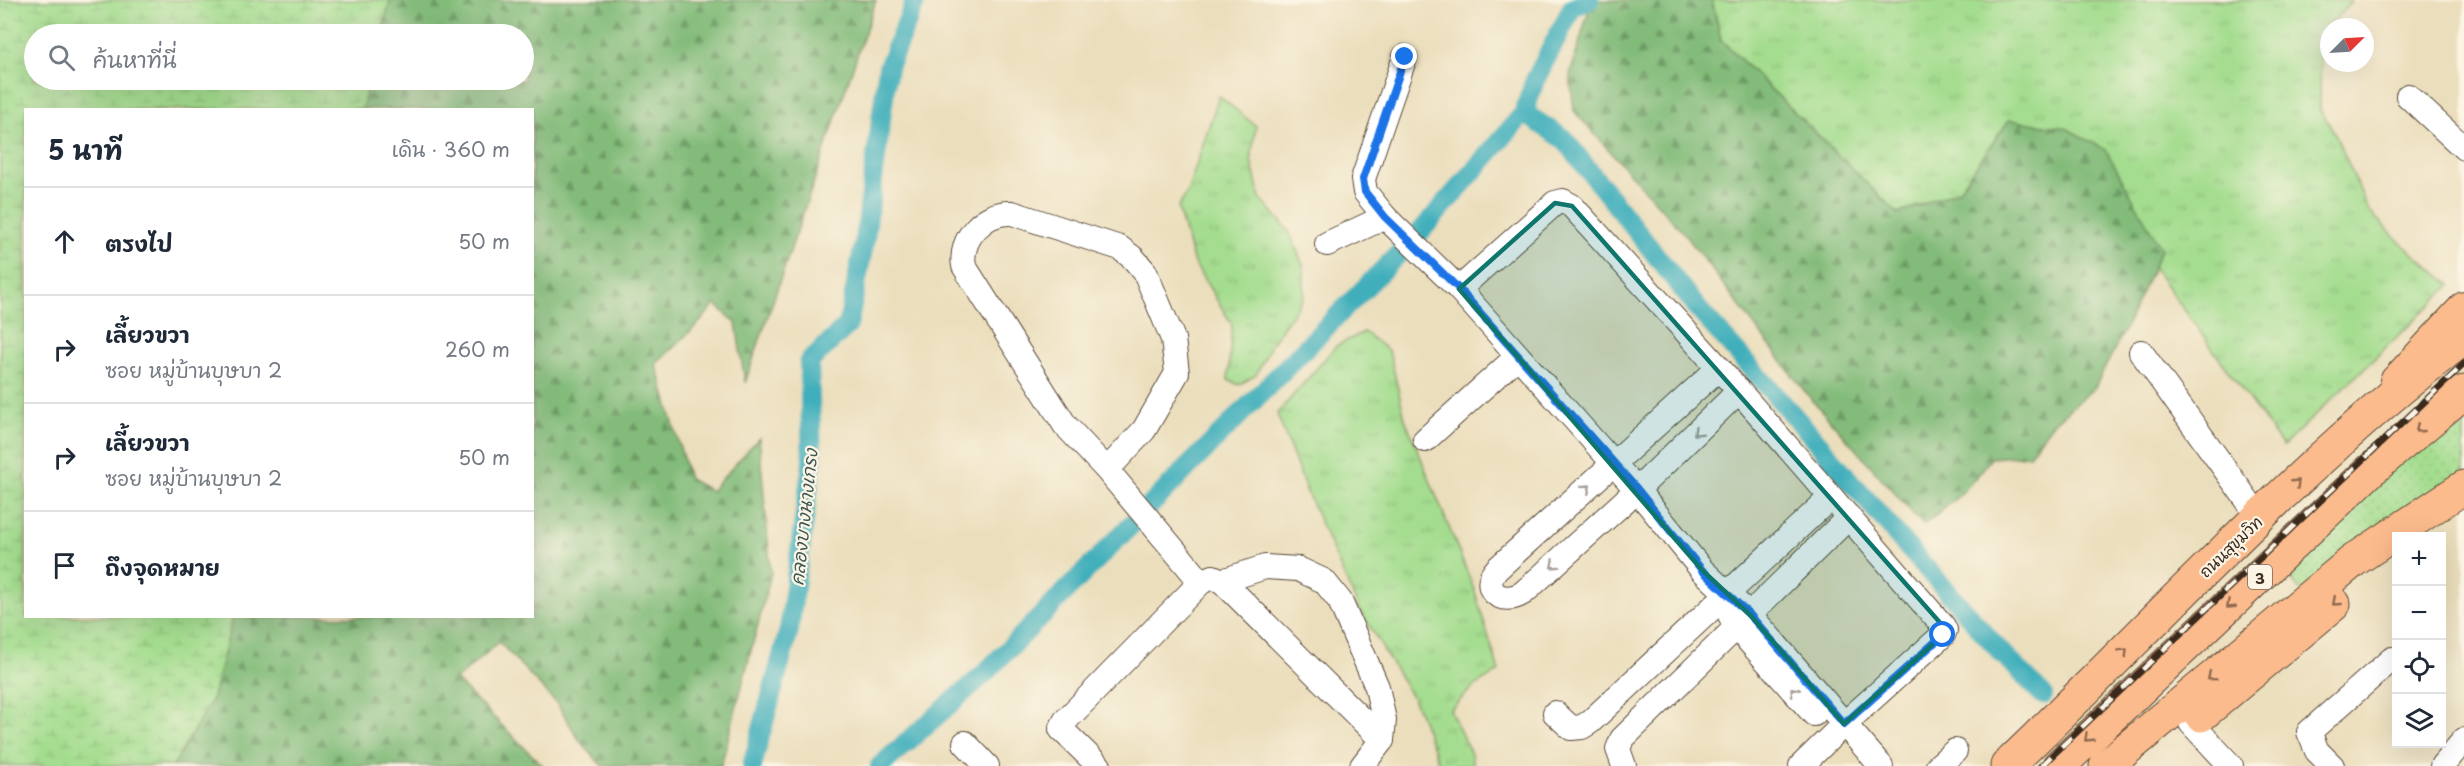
<!DOCTYPE html>
<html lang="th">
<meta charset="utf-8">
<style>
:root{--surface:#fff;--page:#f2f2f3;--text:#1f2937;--muted:#747a83;--line:#e0e1e3}
body{margin:0;font-family:"Playpen Sans","Playpen Sans Thai",sans-serif;background:var(--page);color:var(--text)}
.controls{position:absolute;right:18px;bottom:18px;display:grid;overflow:hidden;border-radius:0px;box-shadow:0 6px 24px #0002}
.controls button{width:54px;height:54px;display:grid;place-items:center;padding:0;border:0;border-bottom:2px solid var(--line);background:var(--surface);color:var(--text);font:30px sans-serif}
.compass{position:absolute;left:2320px;top:18px;width:54px;height:54px;border-radius:50%;background:var(--surface);box-shadow:0 6px 24px #0002;rotate:66deg}
.stop{position:absolute;width:18px;height:18px;margin:-14px;border:4px solid #1a73e8;border-radius:50%;background:#fff}
.stop.end{background:#1a73e8;border-color:#fff;box-shadow:0 2px 6px #0008}
.list{margin:0;padding:0;list-style:none}
h2{display:flex;justify-content:space-between;align-items:center;height:78px;margin:0;padding:0 24px;font-size:26px}
h2 small{font-size:20px;font-weight:400;color:var(--muted)}
.list li{display:grid;grid-template-columns:39px 1fr auto;gap:18px;align-items:center;box-sizing:border-box;height:108px;padding:0 24px;border-top:2px solid var(--line)}
.list b{display:block;font-size:22px;white-space:nowrap}
.list p{margin:0;font-size:20px;white-space:nowrap;color:var(--muted)}
.list em{font-size:20px;font-style:normal;color:var(--muted)}
.icon{flex:none;width:33px;height:33px;fill:none;stroke:currentColor;stroke-width:2;stroke-linecap:round;stroke-linejoin:round}
.map{position:relative;flex:none;width:2464px;height:766px;overflow:hidden}
.search{position:absolute;background:var(--surface);box-shadow:0 6px 24px #0002;left:24px;top:24px;width:510px;height:66px;display:flex;align-items:center;gap:15px;box-sizing:border-box;padding:0 21px;border-radius:33px;color:var(--muted);font-size:22px}
.panel{position:absolute;background:var(--surface);box-shadow:0 6px 24px #0002;left:24px;top:108px;width:510px;height:510px;border-radius:0px}
.map>svg:first-child{display:block}
</style>
<div class="map">
<svg width="2464" height="766" viewBox="0 0 2464 766">
<defs>
<pattern id="grass-tufts" width="24" height="20" patternUnits="userSpaceOnUse" patternTransform="scale(1.5)"><rect width="24" height="20" fill="#a4dd8f"/><path d="M3 7l-1-3M5 7V3M7 7l1-3M15 17l-1-3M17 17v-4M19 17l1-3" fill="none" stroke="#8ebe7b"/></pattern>
<pattern id="forest-firs" width="22" height="20" patternUnits="userSpaceOnUse" patternTransform="scale(1.5)"><rect width="22" height="20" fill="#83bc7a"/><path d="M5 1l3.5 6h-7zM16 11l3.5 6h-7z" fill="#6c9963"/></pattern>
<pattern id="wetland-marsh" width="20" height="14" patternUnits="userSpaceOnUse" patternTransform="scale(1.5)"><rect width="20" height="14" fill="#a4dd8f"/><path d="M1 5h8M5 5V1M11 12h8M15 12V8" fill="none" stroke="#8ebe7b"/></pattern>
<pattern id="park-dots" width="8" height="8" patternUnits="userSpaceOnUse" patternTransform="scale(1.5)"><rect width="8" height="8" fill="#a4dd8f"/><path d="M2 2h.1M6 6h.1" fill="none" stroke="#8ebe7b" stroke-width="1.8" stroke-linecap="round"/></pattern>
</defs>
<rect width="100%" height="100%" fill="#fcf5e5"/>
<filter id="ink" filterUnits="userSpaceOnUse"><feTurbulence type="fractalNoise" baseFrequency=".0167" numOctaves="2"/><feDisplacementMap in="SourceGraphic" scale="12" xChannelSelector="R" yChannelSelector="G"/><feConvolveMatrix kernelMatrix="1 2 1 2 8 2 1 2 1" color-interpolation-filters="sRGB"/></filter>
<filter id="wash" filterUnits="userSpaceOnUse"><feTurbulence type="fractalNoise" baseFrequency=".008" numOctaves="4" result="noise"/><feDisplacementMap in="SourceGraphic" scale="24" xChannelSelector="R" yChannelSelector="G"/><feGaussianBlur stdDeviation="1.35" result="paint"/><feColorMatrix in="noise" values="0 0 0 0 0 0 0 0 0 0 0 0 0 0 0 0 0 1.4 0 .05"/><feComposite in="paint" operator="in"/></filter>
<g filter="url(#wash)">
<rect width="100%" height="100%" fill="#ebdebc"/>
<g fill="url(#grass-tufts)" stroke="#708456" stroke-width="1.5">
<polygon points="1712,0 2352,0 2321,37 2320,110 2335,133 2369,211 2402,244 2451,285 2283,446 2153,267 2161,249 2009,120 1959,190 1898,214 1721,40"/>
<polygon points="1219,96 1256,126 1251,160 1260,198 1289,231 1304,268 1304,297 1273,341 1256,375 1239,385 1228,380 1232,324 1194,263 1178,208 1187,193"/>
<polygon points="1364,332 1389,351 1405,419 1474,589 1499,671 1473,687 1450,710 1471,754 1473,766 1440,766 1415,702 1359,609 1309,497 1277,414 1336,346"/>
</g>
<g fill="url(#forest-firs)" stroke="#5f734c" stroke-width="1.5">
<polygon points="390,0 876,0 745,383 736,323 715,304 700,322 656,364 689,479 711,491 759,438 771,574 721,766 602,766 580,741 558,705 499,642 456,680 543,766 173,766 213,697 233,617 532,616 532,110 362,109 369,80 524,80 524,34 381,34"/>
<path d="M1587 0H1712L1721 40 1898 214 1959 190 2009 120 2066 128 2106 150 2161 249 2128 323 2095 387 2052 424 2029 455 1991 458C1970 487 1952 504 1923 525L1806 393 1687 237 1574 111 1570 75 1589 9Z"/>
</g>
<polygon fill="url(#wetland-marsh)" stroke="#708456" stroke-width="1.5" points="0,0 390,0 381,34 34,34 34,80 369,80 362,109 26,110 26,616 233,617 213,697 173,766 0,766"/>
<polygon fill="url(#park-dots)" stroke="#708456" stroke-width="1.5" points="2464,397 2464,487 2306,597 2276,562"/>
<g fill="none" stroke-linecap="round" stroke-linejoin="round">
<g stroke="#40afbb" stroke-width="20">
<polyline points="1524,113 1564,139 1698,309 1810,434 1903,542 2001,652 2043,695"/>
<polyline points="752,766 789,630 812,463 809,362 848,325 865,239 888,67 916,0"/>
<polyline points="880,766 984,674 1422,230 1524,113 1535,80 1572,8 1589,0"/>
</g>
</g>
</g>
<g filter="url(#ink)">
<g fill="none" stroke-linecap="round" stroke-linejoin="round">
<defs>
<g id="minor">
<polyline points="1405,57 1363,179 1365,192 1385,217 1459,289 1637,490 1702,570 1750,615 1881,766"/>
<polyline points="2408,96 2464,148"/>
<polyline points="1327,244 1385,217"/>
<polyline points="1459,289 1555,203 1563,201 1572,206 1719,368 1943,626 1945,630 1943,635 1844,724 1801,766"/>
<polyline points="2141,352 2260,518"/>
<path d="M1719 368 1497 569C1479 588 1501 607 1523 593L1637 490 1739 391"/>
<polyline points="1425,440 1518,356"/>
<path d="M1107 470 1065 425 964 266C959 238 985 211 1012 213L1120 248 1133 258 1145 272 1173 339 1177 373 1144 430 1107 470 1201 582"/>
<polyline points="1222,581 1265,567 1298,569 1324,581 1340,601 1377,687 1384,720 1382,740"/>
<polyline points="1730,615 1737,628 1814,714"/>
<polyline points="1555,713 1571,728 1582,727 1590,722 1831,497"/>
<polyline points="2191,723 2231,766"/>
<polyline points="965,743 987,766"/>
<polyline points="1099,766 1061,729 1065,721 1201,582 1213,577 1222,581 1382,740 1362,766"/>
<polyline points="1624,766 1618,749 1622,739 1849,517"/>
<polyline points="1938,766 1955,751"/>
<polyline points="2332,766 2317,751 2309,732 2392,659"/>
<polyline points="2442,766 2464,740"/>
</g>
<polyline id="major" points="2395,381 2464,307"/>
<g id="highway">
<polyline points="2201,715 2334,604"/>
<path d="M2007 766C2158 622 2298 464 2464 338"/>
<polyline points="2059,766 2371,470 2464,392"/>
<polyline points="2106,766 2353,561 2464,487"/>
</g>
</defs>
<use href="#minor" stroke="#554536" stroke-width="26"/>
<use href="#major" stroke="#554536" stroke-width="32"/>
<use href="#highway" stroke="#554536" stroke-width="35"/>
<use href="#minor" stroke="#fff" stroke-width="24"/>
<use href="#major" stroke="#fbbb8c" stroke-width="30"/>
<use href="#highway" stroke="#fbbb8c" stroke-width="33"/>
<defs>
<polyline id="rail" points="2041,766 2464,364"/>
</defs>
<use href="#rail" stroke="#3b2a1e" stroke-width="7"/>
<use href="#rail" stroke="#fcf5e5" stroke-width="4.5" stroke-dasharray="14" stroke-linecap="butt"/>
</g>
<defs><path id="oneway-chevron" d="M-2-3.5L2.5 0L-2 3.5" fill="none" stroke-width="1.6" stroke-linecap="round" stroke-linejoin="round" transform="scale(1.5)"/></defs>
<g stroke="#916b50">
<use href="#oneway-chevron" transform="translate(2419 429) rotate(139)"/>
<use href="#oneway-chevron" transform="translate(2296 483) rotate(-43)"/>
<use href="#oneway-chevron" transform="translate(2336 602) rotate(139)"/>
<use href="#oneway-chevron" transform="translate(2230 605) rotate(137)"/>
<use href="#oneway-chevron" transform="translate(2124 652) rotate(-45)"/>
<use href="#oneway-chevron" transform="translate(2211 677) rotate(140)"/>
<use href="#oneway-chevron" transform="translate(2088 738) rotate(137)"/>
</g>
<g stroke="#a79f9a">
<use href="#oneway-chevron" transform="translate(1697 432) rotate(136)"/>
<use href="#oneway-chevron" transform="translate(1587 488) rotate(-42)"/>
<use href="#oneway-chevron" transform="translate(1554 565) rotate(138)"/>
<use href="#oneway-chevron" transform="translate(1794 691) rotate(-132)"/>
</g>
</g>
<g fill="none" stroke-linecap="round" stroke-linejoin="round" filter="url(#ink)">
<polyline stroke="#1a73e8" stroke-width="8" points="1405,57 1363,179 1365,192 1385,217 1459,289 1637,489 1702,570 1750,615 1844,724 1943,635"/>
</g>
<path fill="#0f766e" fill-opacity="0.2" stroke="#0f766e" stroke-width="4.5" stroke-linejoin="round" d="M1555 203 1572 206 1943 626V635L1844 724 1750 615 1702 570 1459 289Z"/>
<g text-anchor="middle" dominant-baseline="central" stroke-width="4.5" stroke-linejoin="round" paint-order="stroke">
<rect fill="#fcf5e5" stroke="#75675a" stroke-width="1.5" x="2248" y="565" width="24" height="24" rx="4.5"/>
<g font-size="15" font-weight="bold" fill="#3b2a1e">
<text x="2260" y="577">3</text>
</g>
<g font-size="16" fill="#3b2a1e" stroke="#fcf5e5">
<text transform="translate(2230 546) rotate(-44)">ถนนสุขุมวิท</text>
</g>
<g font-size="18" font-style="italic" fill="#3d5955" stroke="#fcf5e5">
<text transform="translate(803 517) rotate(-84)">คลองบางนางเกรง</text>
</g>
</g>
</svg>
<div class="controls">
<button>+</button>
<button>−</button>
<button><svg class="icon" aria-label="locate" viewBox="0 0 24 24"><circle cx="12" cy="12" r="6"/><path d="M12 2v4M12 18v4M2 12h4M18 12h4"/></svg></button>
<button><svg class="icon" aria-label="layers" viewBox="0 0 24 24"><path d="M12 4l9 5-9 5-9-5zM3 14l9 5 9-5"/></svg></button>
</div>
<svg class="compass" viewBox="-18 -18 36 36"><path d="M0-13l5 13h-10z" fill="#e53935"/><path d="M0 13l5-13h-10z" fill="#747a83"/></svg>
<div class="stop" style="left:1943px;top:635px"></div>
<div class="stop end" style="left:1405px;top:57px"></div>
<div class="search"><svg class="icon" aria-label="search" viewBox="0 0 24 24"><circle cx="10" cy="10" r="6"/><path d="M15 15l6 6"/></svg>ค้นหาที่นี่</div>
<section class="panel">
<h2>5 นาที<small>เดิน · 360 m</small></h2>
<ul class="list">
<li><svg class="icon" aria-label="ahead" viewBox="0 0 24 24"><path d="M12 20V5M6 11l6-6 6 6"/></svg><div><b>ตรงไป</b></div><em>50 m</em></li>
<li><svg class="icon" aria-label="right" viewBox="0 0 24 24"><path d="M7 20v-9h11M14 6l5 5-5 5"/></svg><div><b>เลี้ยวขวา</b><p>ซอย หมู่บ้านบุษบา 2</p></div><em>260 m</em></li>
<li><svg class="icon" aria-label="right" viewBox="0 0 24 24"><path d="M7 20v-9h11M14 6l5 5-5 5"/></svg><div><b>เลี้ยวขวา</b><p>ซอย หมู่บ้านบุษบา 2</p></div><em>50 m</em></li>
<li><svg class="icon" aria-label="arrive" viewBox="0 0 24 24"><path d="M6 21V4h12l-3 4 3 4H6"/></svg><div><b>ถึงจุดหมาย</b></div></li>
</ul>
</section>
</div>
